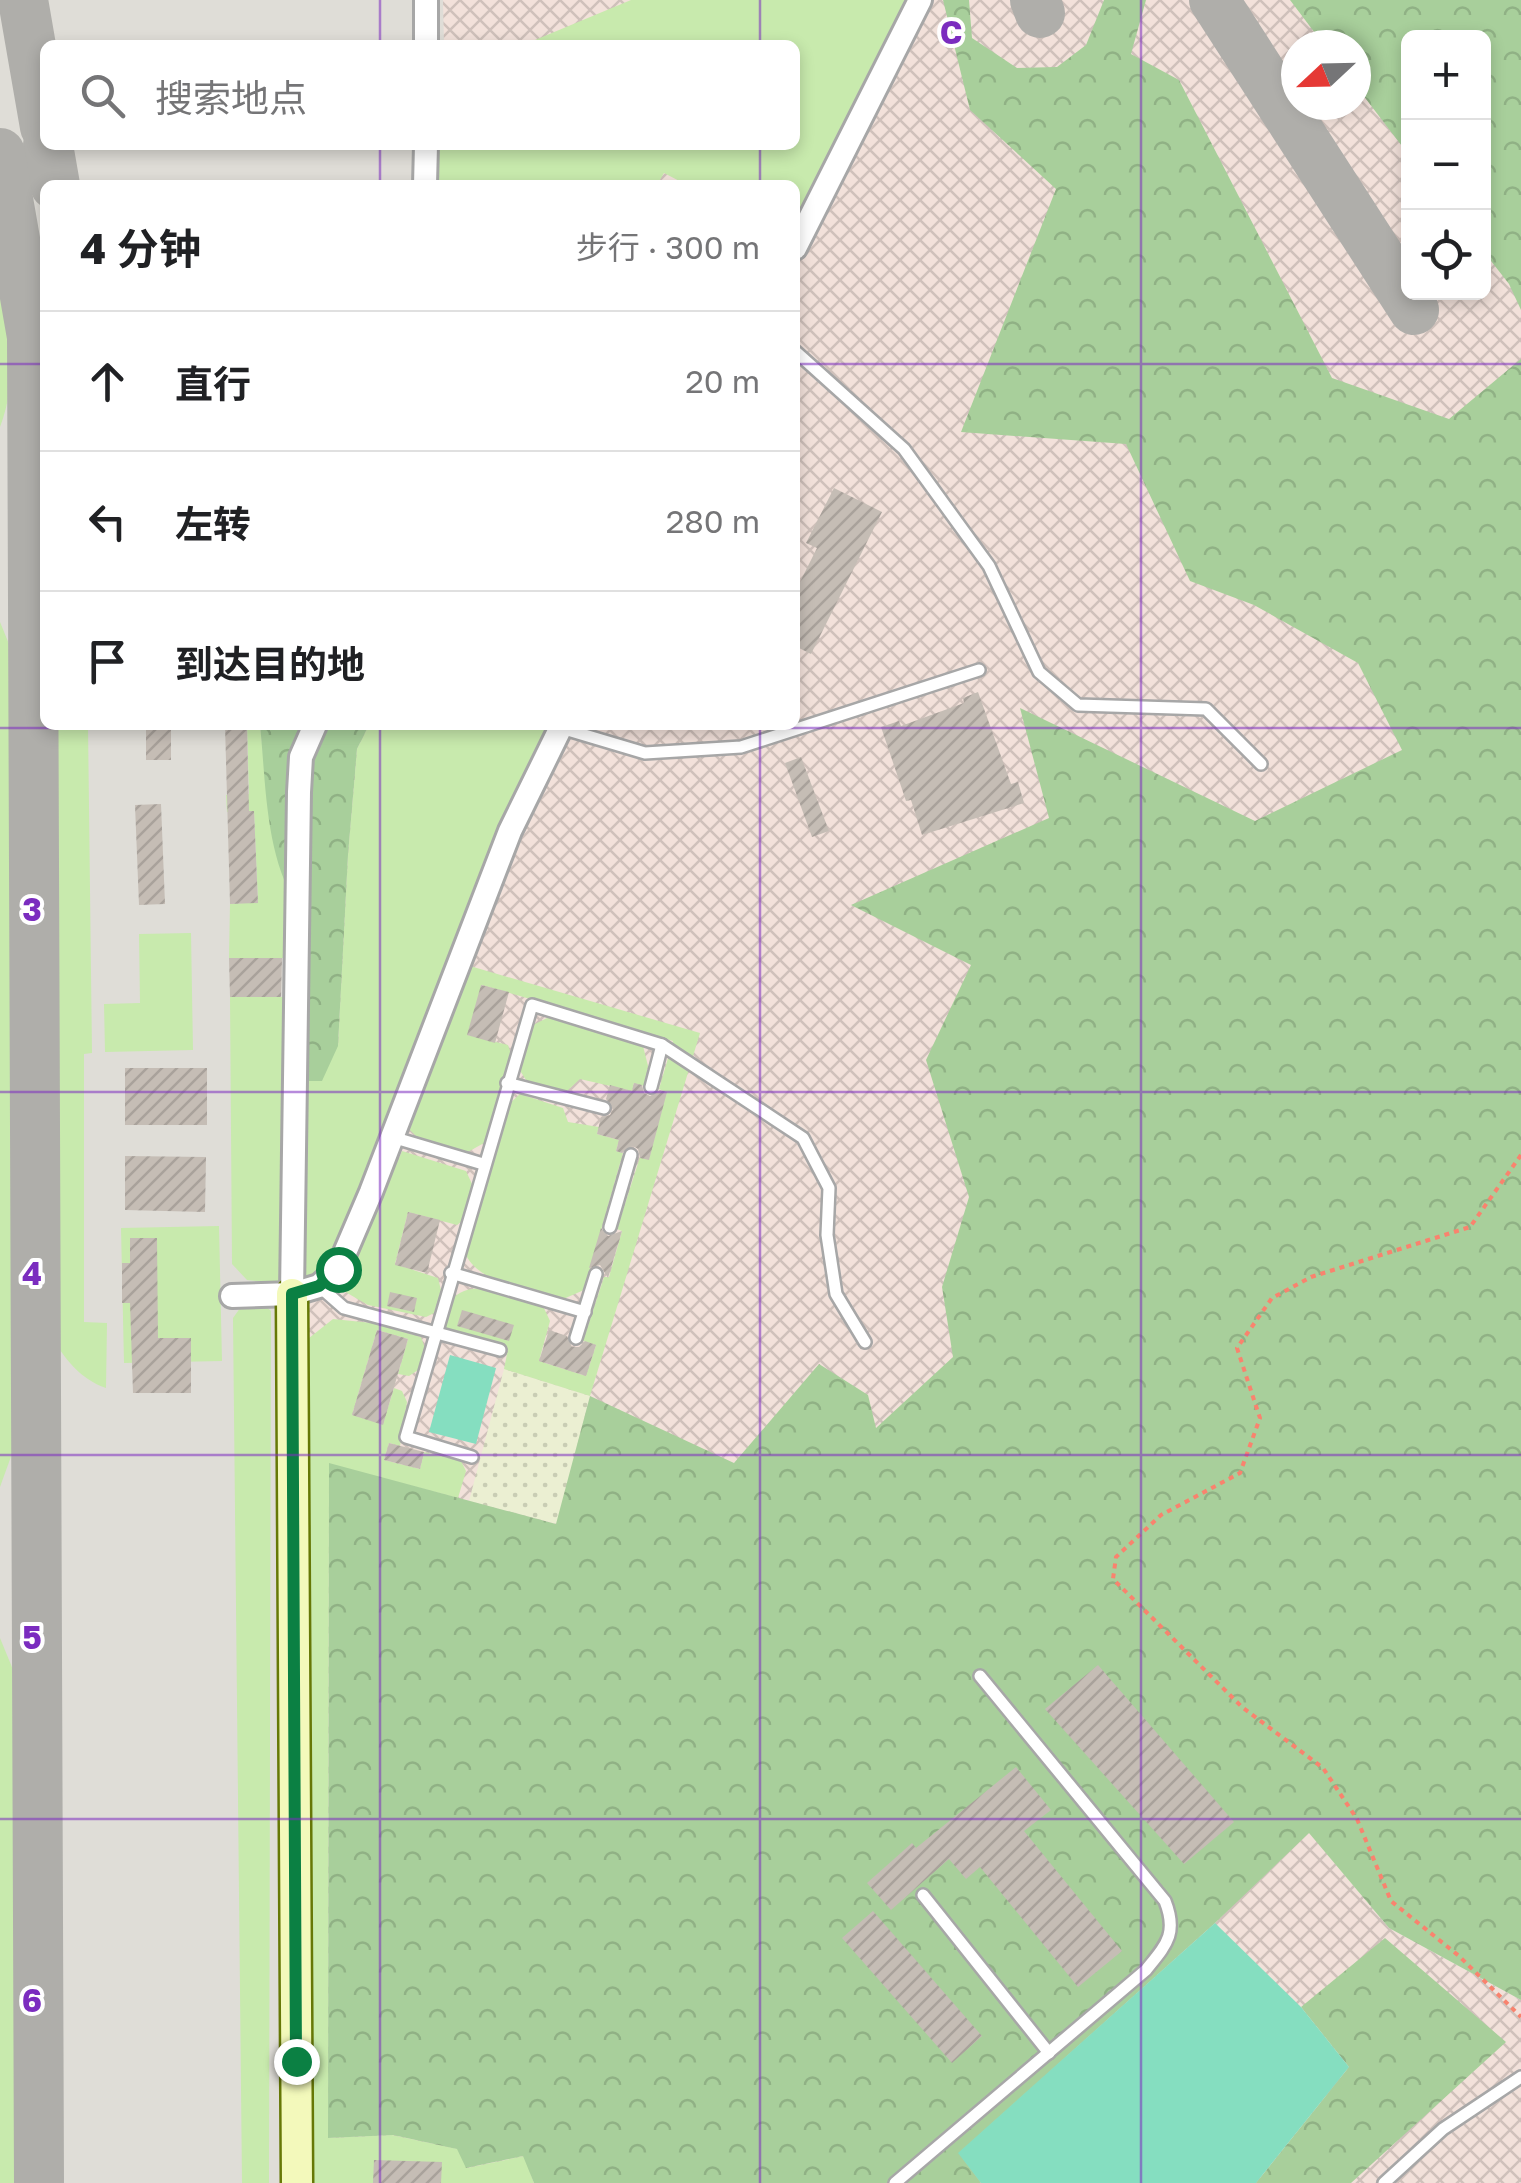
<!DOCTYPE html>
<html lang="zh">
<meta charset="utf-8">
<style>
:root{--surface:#fff;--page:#f2f2f2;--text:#202124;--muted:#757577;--line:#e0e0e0}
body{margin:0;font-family:"Golos Text","Noto Sans SC",sans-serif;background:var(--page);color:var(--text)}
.controls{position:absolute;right:30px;top:30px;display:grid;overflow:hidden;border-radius:15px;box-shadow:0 5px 15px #0003}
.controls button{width:90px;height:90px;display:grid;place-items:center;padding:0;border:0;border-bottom:2px solid var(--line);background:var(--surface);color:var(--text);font:50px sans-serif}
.compass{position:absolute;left:1281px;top:30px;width:90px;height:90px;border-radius:50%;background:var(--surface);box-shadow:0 5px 15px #0003;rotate:248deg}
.stop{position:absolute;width:30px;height:30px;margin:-22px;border:8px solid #0b8043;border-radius:50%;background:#fff}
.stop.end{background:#0b8043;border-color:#fff;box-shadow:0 2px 10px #0008}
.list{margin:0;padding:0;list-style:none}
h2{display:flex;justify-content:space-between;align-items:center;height:130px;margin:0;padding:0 40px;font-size:42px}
h2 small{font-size:32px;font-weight:400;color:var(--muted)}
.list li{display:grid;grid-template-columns:65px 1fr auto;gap:30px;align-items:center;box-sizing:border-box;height:140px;padding:0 40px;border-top:2px solid var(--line)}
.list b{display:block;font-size:38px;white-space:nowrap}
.list em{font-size:32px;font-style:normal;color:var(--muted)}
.icon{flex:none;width:55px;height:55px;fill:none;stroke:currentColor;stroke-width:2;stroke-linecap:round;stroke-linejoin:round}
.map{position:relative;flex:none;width:1521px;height:2183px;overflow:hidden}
.search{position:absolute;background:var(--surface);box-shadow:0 5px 15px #0003;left:40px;top:40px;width:760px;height:110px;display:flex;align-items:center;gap:25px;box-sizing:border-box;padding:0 35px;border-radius:15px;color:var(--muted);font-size:38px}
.panel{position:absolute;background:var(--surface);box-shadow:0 5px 15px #0003;left:40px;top:180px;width:760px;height:550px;border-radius:15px}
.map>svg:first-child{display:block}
</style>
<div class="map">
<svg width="1521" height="2183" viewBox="0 0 1521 2183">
<defs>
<pattern id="military-cross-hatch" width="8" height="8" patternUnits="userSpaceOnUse" patternTransform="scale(2.5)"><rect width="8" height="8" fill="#f2e1da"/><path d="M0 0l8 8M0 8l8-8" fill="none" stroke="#cfc1bb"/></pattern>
<pattern id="farmland-dots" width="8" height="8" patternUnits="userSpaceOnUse" patternTransform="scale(2.5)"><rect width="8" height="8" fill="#ebefd2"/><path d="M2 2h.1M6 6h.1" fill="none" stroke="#c9cdb4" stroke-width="1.8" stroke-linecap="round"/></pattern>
<pattern id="forest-crowns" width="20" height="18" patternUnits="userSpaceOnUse" patternTransform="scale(2.5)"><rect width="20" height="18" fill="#a8cf9b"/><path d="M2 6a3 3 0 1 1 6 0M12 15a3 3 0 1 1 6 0" fill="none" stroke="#90b185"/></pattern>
<pattern id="building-hatch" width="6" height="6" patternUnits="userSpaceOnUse" patternTransform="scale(2.5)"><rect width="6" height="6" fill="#c5bdb5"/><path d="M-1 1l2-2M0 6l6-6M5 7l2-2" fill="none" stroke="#a9a29b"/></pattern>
</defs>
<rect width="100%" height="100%" fill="#f0ede6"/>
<path fill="url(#military-cross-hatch)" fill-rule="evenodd" d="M0 0H1521V1321L1309 1832 1389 1928 1521 2000V2183H0ZM1408 38H1484V292H1408ZM45 45H795V145H45ZM1296 45H1356V105H1296ZM45 185H795V725H45Z"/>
<polygon fill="#dfddd7" points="0,0 443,0 444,45 45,45 45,145 438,145 438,185 45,185 45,725 332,725 314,1279 304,1343 306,2183 0,2183"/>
<polygon fill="url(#farmland-dots)" points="504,1369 590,1396 557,1524 469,1501"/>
<g fill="#c8eaad">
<polygon points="631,0 920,0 795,240 795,185 687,185 664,173 657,185 438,185 438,145 795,145 795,45 523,45"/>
<path d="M0 280C9 328 19 379 0 427Z"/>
<polygon points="0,622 9,644 11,667 13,1451 0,1487"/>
<path d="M50 725H88L92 1053 84 1054V1322L107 1323 106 1388C80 1379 65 1359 51 1336Z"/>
<path d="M247 725H260L269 809 338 1046 348 855 357 749 369 725H562L338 1269C309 1281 279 1284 247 1280L232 1264 230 997H284L283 958H229L230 904 258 902 254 812H227L226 795 249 794Z"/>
<polygon points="191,933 193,1050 105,1052 104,1004 140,1003 139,934"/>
<path d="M470 966 700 1033 590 1396 504 1369 508 1349 445 1331 450 1301C475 1274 513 1297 543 1306L550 1321 539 1361 586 1376 596 1345 583 1341 604 1277H609L622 1231 617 1229 640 1157 649 1159 666 1092 659 1089 673 1041 482 985 468 1035 508 1045 511 1054 484 1143 466 1153 416 1136 409 1129Z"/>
<polygon points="549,1017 643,1046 648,1066 644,1086 634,1083 632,1091 580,1079 567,1091 528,1083 519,1069 531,1026"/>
<path d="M520 1094 563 1108 568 1122 599 1127 597 1134 619 1140 616 1151 623 1153 584 1290 561 1300C531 1290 478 1284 465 1253L509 1104Z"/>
<polygon points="402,1151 466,1171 472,1184 462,1221 457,1225 408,1212 395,1264 438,1278 441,1290 434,1313 426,1317 368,1305 342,1290"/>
<polygon points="219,1226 222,1361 124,1363 121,1228"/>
<polygon points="262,1303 271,1311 269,2183 242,2183 233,1318 243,1304"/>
<polygon points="333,1319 372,1323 421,1337 425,1348 418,1370 409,1376 398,1374 408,1339 377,1330 352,1415 383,1424 394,1388 402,1391 407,1402 400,1446 389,1443 384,1460 420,1469 424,1452 461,1461 466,1471 458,1498 329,1464 328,2138 392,2135 458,2149 467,2168 524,2156 534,2183 306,2183 304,1342"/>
<polygon points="0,1638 14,1672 16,2183 0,2183"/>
</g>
<g fill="url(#forest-crowns)">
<polygon points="943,0 969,0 972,38 1017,68 1057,67 1086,45 1104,0 1146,0 1131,54 1179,80 1332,378 1449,419 1521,359 1521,2000 1389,1928 1309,1833 1215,1923 959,2153 981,2183 534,2183 523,2156 466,2168 457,2149 393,2135 328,2138 329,1463 556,1524 590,1396 734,1463 819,1364 868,1395 876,1428 953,1357 942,1287 969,1197 926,1060 971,965 851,905 1049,818 1020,708 1255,821 1402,750 1358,663 1254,605 1190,581 1126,444 961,432 1056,189 970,110"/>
<polygon points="1290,0 1521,0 1521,310 1509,284 1484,252 1484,38 1408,38 1408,154 1356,86 1356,45 1324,45"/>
<path d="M260 725H369L357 749 348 855 338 1046 322 1081H291L297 905C265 855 266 783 260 725Z"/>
<polygon points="1385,1938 1506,2042 1351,2183 1256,2183 1349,2067 1301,2007"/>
</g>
<g fill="#85dec0">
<polygon points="450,1355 496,1368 476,1444 429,1432"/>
<polygon points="1215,1923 1301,2007 1349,2067 1256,2183 981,2183 958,2153"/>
</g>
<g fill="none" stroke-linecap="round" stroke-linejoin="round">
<g stroke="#afaeaa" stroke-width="50">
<polyline points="23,0 45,127"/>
<polyline points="1035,0 1040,13"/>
<polyline points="1214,0 1414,310"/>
<polyline points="48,145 55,185"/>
<polyline points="0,153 32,337 39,2183"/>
</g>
</g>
<g fill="url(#building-hatch)">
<polygon points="834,488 882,512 811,654 795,646 795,592 817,548 806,543"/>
<polygon points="978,692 1011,784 1018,782 1024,803 922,835 911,800 906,801 881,727 899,721 901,726 964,703 963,698"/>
<rect x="146" y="725" width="25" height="35"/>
<polygon points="225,725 247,725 249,811 254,811 258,903 230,904"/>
<polygon points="801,757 829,831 812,837 785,763"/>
<polygon points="161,804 165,904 139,905 135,805"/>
<polygon points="229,958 282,958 281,997 230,997"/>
<polygon points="481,985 509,992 495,1043 467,1035"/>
<rect x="125" y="1068" width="82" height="57"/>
<polygon points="634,1083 642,1085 644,1093 650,1096 660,1090 667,1092 649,1160 640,1158 638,1149 633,1146 622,1153 616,1151 619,1140 597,1134 601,1117 610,1115 613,1109 606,1099 610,1085 632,1091"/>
<polygon points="125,1156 206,1157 205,1212 125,1210"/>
<polygon points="408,1212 440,1220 427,1273 395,1265"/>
<polygon points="601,1228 608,1236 622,1231 608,1278 600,1265 589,1268"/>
<polygon points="130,1238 157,1238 158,1338 191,1338 191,1393 133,1393 130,1303 122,1303 122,1263 130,1263"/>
<polygon points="390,1292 417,1298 414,1312 387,1306"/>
<polygon points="462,1310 514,1325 509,1341 457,1326"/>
<polygon points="377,1330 408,1339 383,1425 352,1415"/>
<polygon points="549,1330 567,1336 572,1347 579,1347 585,1341 596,1345 586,1376 539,1361"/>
<polygon points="389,1443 424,1452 420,1469 384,1460"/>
<polygon points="1098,1665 1234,1822 1184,1864 1045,1709"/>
<polygon points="1016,1767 1051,1810 1024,1831 1122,1951 1078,1987 980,1867 966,1879 949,1859 891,1910 867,1883 912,1843 916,1848"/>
<polygon points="873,1911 982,2036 952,2063 842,1938"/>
<polygon points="374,2160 442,2162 441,2183 373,2183"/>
</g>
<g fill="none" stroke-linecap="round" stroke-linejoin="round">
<defs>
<g id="lane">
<polyline points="795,351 904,449 989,566 1039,672 1078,705 1206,709 1261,764"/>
<polyline points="561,728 645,753 741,747 979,670"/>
<polyline points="662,1045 803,1138 829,1188 827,1235 836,1294 865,1342"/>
<polyline points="507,1083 604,1108"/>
<polyline points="392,1137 483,1164"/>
<polyline points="610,1227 631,1155"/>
<polyline points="451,1273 585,1312"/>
<polyline points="319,1286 344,1308 500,1350"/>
<polyline points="576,1338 596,1274"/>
<polyline points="472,1457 406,1437 532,1005 662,1045 651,1087"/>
<polyline points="923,1895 1049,2053"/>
<path d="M895 2183 1146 1970C1166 1945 1178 1934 1165 1901L980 1676"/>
<polyline points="1384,2183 1443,2129 1521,2077"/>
</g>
<g id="street">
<polyline points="426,45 426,0"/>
<polyline points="425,185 426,145"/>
<polyline points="795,248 920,0"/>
<polyline points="292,1294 299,792 301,757 315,725"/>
<polyline points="232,1296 292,1294 319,1286 338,1269 371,1192 510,831 562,725"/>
</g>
<polyline id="secondary" points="292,1294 297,2183"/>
</defs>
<use href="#lane" stroke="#a7a7a7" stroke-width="16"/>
<use href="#street" stroke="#a7a7a7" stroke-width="28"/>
<use href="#secondary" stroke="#667806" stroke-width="35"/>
<polyline stroke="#f9836e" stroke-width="4" stroke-dasharray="5 5" stroke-linecap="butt" points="1521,1155 1470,1227 1311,1277 1272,1298 1237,1348 1260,1418 1240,1473 1161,1515 1116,1557 1113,1579 1242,1707 1323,1768 1357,1819 1391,1901 1459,1956 1521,2017"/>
<use href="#lane" stroke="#fff" stroke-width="11"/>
<use href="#street" stroke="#fff" stroke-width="22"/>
<use href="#secondary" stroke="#f3f9bb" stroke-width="30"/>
</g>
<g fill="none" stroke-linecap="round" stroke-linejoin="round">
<polyline stroke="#0b8043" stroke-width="12" points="296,2061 292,1294 319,1286 338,1269"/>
</g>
<path fill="none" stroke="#7b2cbf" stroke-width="2.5" stroke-opacity="0.55" d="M380 0V45M760 0V45M1141 0V2183M380 145V185M760 145V185M0 364H45M795 364H1521M380 725V2183M760 725V2183M0 728H1521M0 1092H1521M0 1455H1521M0 1819H1521"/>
<g font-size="32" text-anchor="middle" font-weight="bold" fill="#7b2cbf" stroke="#fff" stroke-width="8" stroke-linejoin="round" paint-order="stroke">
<text x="951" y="44">C</text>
<text x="32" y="921">3</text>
<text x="32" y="1285">4</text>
<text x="32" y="1649">5</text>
<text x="32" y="2012">6</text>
</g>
</svg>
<div class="controls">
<button>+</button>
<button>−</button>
<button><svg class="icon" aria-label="locate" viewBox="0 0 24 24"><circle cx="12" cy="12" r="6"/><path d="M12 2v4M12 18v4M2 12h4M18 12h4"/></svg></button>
</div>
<svg class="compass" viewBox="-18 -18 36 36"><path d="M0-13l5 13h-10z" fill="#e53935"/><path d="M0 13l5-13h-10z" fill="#757577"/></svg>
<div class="stop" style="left:338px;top:1269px"></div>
<div class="stop end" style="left:296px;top:2061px"></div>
<div class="search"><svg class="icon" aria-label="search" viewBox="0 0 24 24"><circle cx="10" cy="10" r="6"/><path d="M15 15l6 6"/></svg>搜索地点</div>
<section class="panel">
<h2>4 分钟<small>步行 · 300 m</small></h2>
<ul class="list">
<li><svg class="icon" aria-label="ahead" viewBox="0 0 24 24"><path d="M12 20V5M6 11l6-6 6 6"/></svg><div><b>直行</b></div><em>20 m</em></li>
<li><svg class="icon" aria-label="left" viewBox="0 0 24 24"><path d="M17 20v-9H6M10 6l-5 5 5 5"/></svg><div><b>左转</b></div><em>280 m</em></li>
<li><svg class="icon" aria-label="arrive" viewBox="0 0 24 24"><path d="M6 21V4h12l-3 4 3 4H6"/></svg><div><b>到达目的地</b></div></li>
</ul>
</section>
</div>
